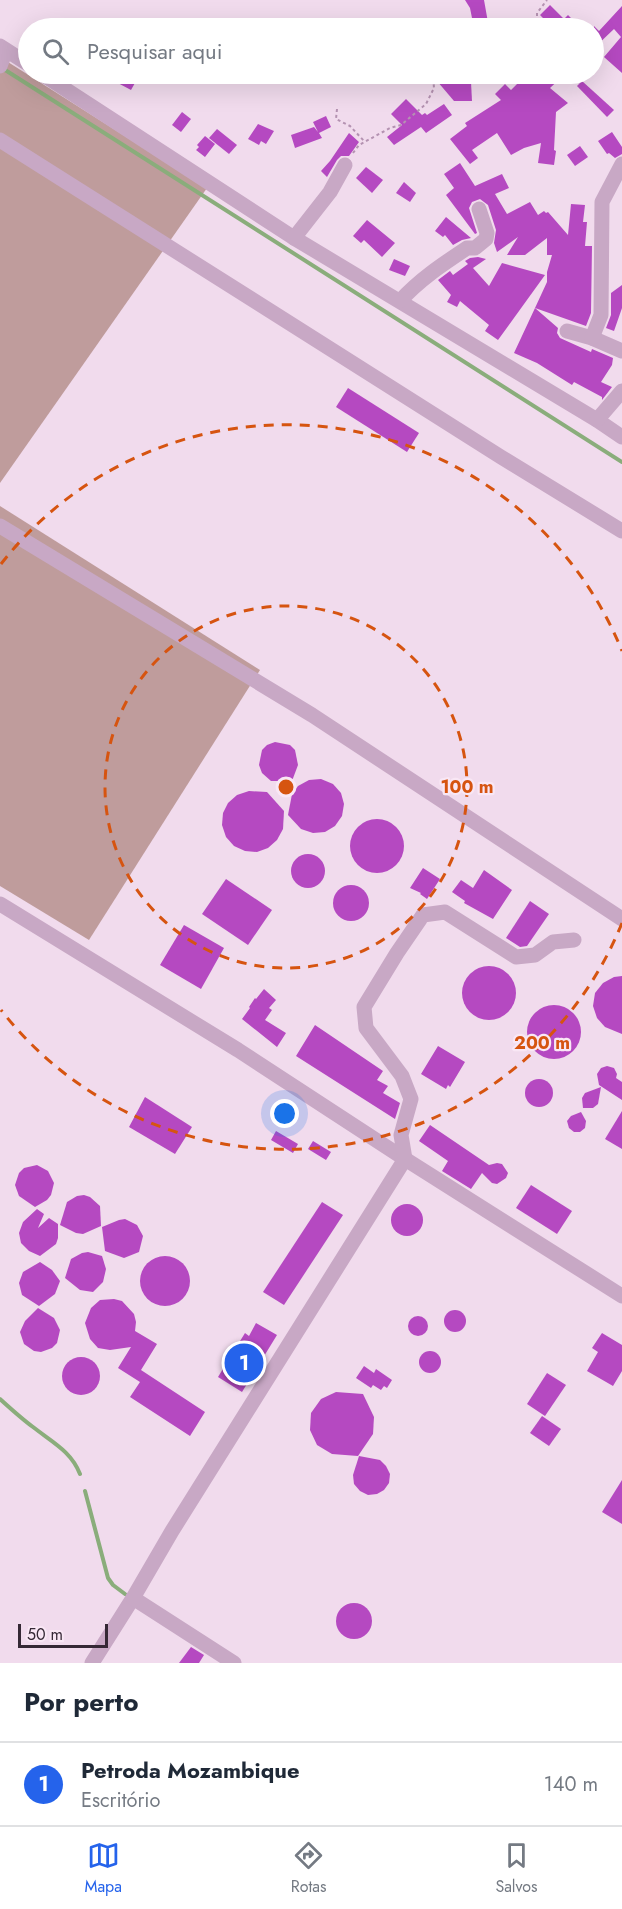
<!DOCTYPE html>
<html lang="pt">
<meta charset="utf-8">
<style>
:root{--surface:#fff;--page:#f6f6f7;--text:#1f2937;--muted:#747a83;--line:#e0e1e3;--accent:#2563eb}
body{margin:0;font-family:Jost,sans-serif;background:var(--page);color:var(--text)}
.scale{position:absolute;left:18px;bottom:15px;width:90px;box-sizing:border-box;padding-left:6px;border:3px solid #352835;border-top:0;font-size:16px;line-height:21px;white-space:nowrap;color:#352835;-webkit-text-stroke:4px #f9e7f5;paint-order:stroke}
.you{position:absolute;left:285px;top:1114px;width:21px;height:21px;margin:-15px;border:4px solid #fff;border-radius:50%;background:#1a73e8;box-shadow:0 0 0 9px #1a73e833}
.badge{display:grid;place-items:center;width:39px;height:39px;border-radius:50%;background:var(--accent);color:#fff;font-size:20px;font-weight:700}
.pin{position:absolute;translate:-50% -50%;border:3px solid #fff;box-shadow:0 2px 6px #0006}
.list{margin:0;padding:0;list-style:none}
h2{display:flex;justify-content:space-between;align-items:center;height:78px;margin:0;padding:0 24px;font-size:26px}
h2 small{font-size:20px;font-weight:400;color:var(--muted)}
.list li{display:grid;grid-template-columns:39px 1fr auto;gap:18px;align-items:center;box-sizing:border-box;height:84px;padding:0 24px;border-top:2px solid var(--line)}
.list b{display:block;font-size:22px;white-space:nowrap}
.list p{margin:0;font-size:20px;white-space:nowrap;color:var(--muted)}
.list em{font-size:20px;font-style:normal;color:var(--muted)}
.icon{flex:none;width:33px;height:33px;fill:none;stroke:currentColor;stroke-width:2;stroke-linecap:round;stroke-linejoin:round}
.map{position:relative;flex:none;width:622px;height:1663px;overflow:hidden}
.search{position:absolute;background:var(--surface);box-shadow:0 6px 24px #0002;left:18px;right:18px;top:18px;height:66px;display:flex;align-items:center;gap:15px;box-sizing:border-box;padding:0 21px;border-radius:33px;color:var(--muted);font-size:22px}
.sheet{height:162px;background:var(--surface)}
nav{display:flex;justify-content:space-around;align-items:center;box-sizing:border-box;height:84px;border-top:2px solid var(--line);background:var(--surface);font-size:16px;color:var(--muted)}
nav a{display:grid;justify-items:center;gap:3px}
nav .on{color:var(--accent)}
.map>svg:first-child{display:block}
</style>
<div class="map">
<svg width="622" height="1663" viewBox="0 0 622 1663">
<rect width="100%" height="100%" fill="#f1dbed"/>
<g fill="#bf9c9c">
<polygon points="0,57 207,188 0,483"/>
<polygon points="0,506 260,670 89,940 0,886"/>
</g>
<g fill="none" stroke-linecap="round" stroke-linejoin="round">
<g stroke="#8aad7b" stroke-width="4">
<polyline points="2,68 622,462"/>
<path d="M0 1399C11 1409 22 1419 33 1427 52 1442 71 1451 80 1474"/>
<polyline points="85,1491 108,1578 113,1585 125,1594"/>
</g>
</g>
<g fill="#b549c1">
<polygon points="465,0 484,0 489,28 474,28 470,8"/>
<polygon points="550,5 564,19 568,15 581,28 553,28 540,15"/>
<polygon points="622,6 622,73 604,57 621,37 614,29 594,48 594,26 599,31"/>
<polygon points="121,74 140,74 131,90 116,82"/>
<polygon points="538,74 565,74 550,88 568,103 556,112 554,150 556,151 554,165 538,163 541,143 524,148 511,155 497,133 472,150 478,158 470,164 450,139 467,126 465,123 501,100 495,94 505,84 511,90 526,75 531,80"/>
<polygon points="437,81 471,82 472,101 454,101"/>
<polygon points="582,81 614,110 607,117 577,86"/>
<polygon points="406,99 422,115 425,113 427,115 444,104 452,115 426,133 421,127 394,145 387,137 402,125 391,114"/>
<polygon points="182,112 191,119 181,132 172,125"/>
<polygon points="326,116 331,127 319,133 322,138 295,148 291,135 314,127 318,132 313,122"/>
<polygon points="258,124 274,131 266,144 261,141 259,145 248,139"/>
<polygon points="217,129 237,145 229,154 209,138"/>
<polygon points="612,132 622,147 622,154 615,158 609,153 607,154 598,141"/>
<polygon points="349,133 359,142 349,156 341,156 337,160 327,177 321,171 330,161"/>
<polygon points="205,136 215,144 205,157 196,150 199,147 197,145"/>
<polygon points="580,146 588,157 575,166 567,155"/>
<polygon points="460,163 475,186 502,174 509,188 495,194 507,214 530,202 538,215 544,211 546,213 548,212 568,235 571,204 585,205 583,222 587,222 585,246 592,246 591,313 586,326 535,308 547,282 547,272 552,255 547,255 547,238 525,255 507,255 518,237 497,252 494,243 496,230 488,205 480,199 472,202 469,208 477,233 475,234 446,195 454,188 444,174"/>
<polygon points="366,167 383,180 372,193 356,178"/>
<polygon points="404,182 416,193 410,202 396,193"/>
<polygon points="446,217 471,238 462,240 453,245 445,235 443,237 435,231"/>
<polygon points="367,220 395,243 382,257 364,240 361,243 353,236"/>
<polygon points="478,257 486,259 473,268 489,286 502,263 545,275 498,340 485,331 489,325 460,301 457,307 447,302 451,295 438,280 450,271 453,275 468,264 465,261 470,258"/>
<polygon points="394,259 410,266 405,276 389,270"/>
<polygon points="622,285 622,308 614,331 606,328 611,315 611,293"/>
<polygon points="535,308 558,328 557,333 560,338 591,352 592,349 613,358 612,365 601,382 612,387 602,400 602,397 574,382 572,385 537,363 514,353"/>
<polygon points="348,388 419,433 407,452 336,407"/>
<polygon points="275,742 290,745 295,750 298,765 292,781 271,781 262,773 259,765 262,750 267,745"/>
<polygon points="321,779 333,784 341,793 344,804 342,816 335,826 325,832 313,833 301,829 288,815 292,794 298,786 309,780"/>
<polygon points="249,791 267,792 284,811 283,829 277,840 268,848 257,852 245,851 234,846 226,837 222,825 223,813 228,803 237,795"/>
<circle cx="377" cy="846" r="27"/>
<circle cx="308" cy="871" r="17"/>
<polygon points="423,868 440,879 427,899 420,894 421,893 410,888"/>
<polygon points="484,870 512,890 493,919 464,903 465,901 452,892 461,880 473,888"/>
<polygon points="226,879 272,910 248,945 202,914"/>
<circle cx="351" cy="903" r="18"/>
<polygon points="530,901 549,914 527,946 520,947 506,938"/>
<polygon points="184,925 224,948 201,989 160,965"/>
<circle cx="489" cy="993" r="27"/>
<polygon points="622,976 622,1034 605,1027 597,1018 593,1006 595,993 603,983 614,977"/>
<polygon points="264,989 276,1000 269,1008 272,1010 265,1020 286,1033 277,1047 242,1019 250,1008 249,1007 255,998 256,999"/>
<circle cx="554" cy="1032" r="27"/>
<polygon points="315,1025 383,1071 377,1080 388,1086 383,1093 400,1103 395,1119 296,1056"/>
<polygon points="438,1046 465,1062 450,1087 448,1085 446,1089 421,1074"/>
<polygon points="607,1066 614,1068 617,1074 616,1078 622,1082 622,1100 599,1085 597,1074 601,1068"/>
<circle cx="539" cy="1093" r="14"/>
<polygon points="601,1087 598,1104 593,1108 583,1108 582,1098 585,1093"/>
<polygon points="145,1097 192,1127 175,1154 129,1127"/>
<polygon points="622,1111 622,1149 605,1139"/>
<polygon points="581,1112 586,1121 585,1128 580,1132 574,1132 569,1128 567,1121 571,1116"/>
<polygon points="430,1125 489,1165 497,1163 502,1164 508,1173 506,1178 497,1184 492,1183 482,1173 471,1189 442,1171 448,1161 419,1141"/>
<polygon points="276,1131 298,1144 293,1153 271,1140"/>
<polygon points="313,1141 331,1152 326,1160 308,1149"/>
<polygon points="37,1165 48,1171 54,1183 51,1195 47,1200 35,1207 19,1196 15,1185 19,1173 24,1168"/>
<polygon points="531,1185 572,1211 557,1234 516,1208"/>
<polygon points="84,1195 90,1197 100,1206 101,1226 83,1234 76,1233 60,1225 67,1202 77,1196"/>
<polygon points="322,1202 343,1215 284,1305 263,1292"/>
<circle cx="407" cy="1220" r="16"/>
<polygon points="37,1209 44,1214 38,1228 49,1218 58,1224 58,1238 56,1244 40,1256 29,1251 21,1243 19,1233 23,1222"/>
<polygon points="125,1219 137,1225 143,1236 139,1252 124,1258 105,1251 102,1227 119,1220"/>
<polygon points="88,1252 102,1256 106,1269 103,1282 93,1292 80,1290 65,1278 71,1259 82,1253"/>
<circle cx="165" cy="1281" r="25"/>
<polygon points="40,1262 52,1270 60,1281 55,1294 39,1306 22,1295 19,1283 23,1272"/>
<polygon points="114,1299 122,1301 134,1314 136,1322 135,1331 157,1344 141,1370 205,1412 190,1436 130,1397 140,1382 118,1368 131,1347 110,1350 98,1348 90,1339 85,1323 91,1308 100,1300"/>
<polygon points="38,1308 54,1318 60,1330 57,1343 52,1348 41,1352 34,1351 24,1344 20,1332 25,1321"/>
<circle cx="455" cy="1321" r="11"/>
<circle cx="418" cy="1326" r="10"/>
<polygon points="256,1323 277,1335 242,1392 218,1377 245,1333 249,1336"/>
<polygon points="602,1333 622,1345 622,1371 613,1386 587,1371 598,1352 592,1348"/>
<circle cx="430" cy="1362" r="11"/>
<circle cx="81" cy="1376" r="19"/>
<polygon points="364,1366 374,1373 376,1369 392,1380 387,1388 384,1386 381,1390 373,1385 371,1388 356,1378"/>
<polygon points="547,1373 566,1385 545,1416 527,1404"/>
<polygon points="336,1392 363,1394 374,1417 373,1434 358,1456 332,1454 317,1445 310,1430 311,1413 321,1399"/>
<polygon points="542,1416 561,1429 549,1446 530,1433"/>
<polygon points="359,1456 380,1460 386,1466 390,1474 389,1483 384,1490 377,1494 368,1495 360,1491 354,1484 353,1475"/>
<polygon points="622,1480 622,1524 602,1512"/>
<circle cx="354" cy="1621" r="18"/>
<polygon points="191,1647 204,1655 199,1663 179,1663"/>
</g>
<g fill="none" stroke-linecap="round" stroke-linejoin="round">
<g stroke="#b492b1" stroke-width="2" stroke-dasharray="3 3" stroke-linecap="butt">
<polyline points="537,28 537,13 547,0"/>
<polyline points="337,109 336,119 350,126 365,142"/>
<polyline points="353,153 359,145 390,128 401,125 426,104 434,88 433,76 438,74"/>
</g>
<g stroke="#c8a8c5" stroke-width="15">
<polyline points="0,46 28,64"/>
<polyline points="0,47 3,58 0,66"/>
<polyline points="42,74 294,238 597,420 622,437"/>
<polyline points="0,140 501,457 622,531"/>
<polyline points="294,238 330,192 345,165"/>
<path d="M400 301C420 279 443 264 467 248H475L486 239 487 233 479 209"/>
<polyline points="567,331 592,338 622,351"/>
<polyline points="592,338 601,315 602,202 622,164"/>
<polyline points="597,420 622,391"/>
<polyline points="0,526 312,715 622,919"/>
<polyline points="0,904 238,1050 405,1159 622,1296"/>
<polyline points="92,1663 133,1598"/>
<polyline points="234,1663 133,1598 172,1531 405,1159 401,1135 411,1099 402,1076 366,1028 364,1007 397,953 423,915 445,912 516,957 535,955 553,942 574,940"/>
</g>
</g>
<g fill="none" stroke="#d65410" stroke-width="3" stroke-dasharray="10 8">
<circle cx="286" cy="787" r="181"/>
<path d="M622 923A362 362 0 0 1 1 1010M1 564A362 362 0 0 1 622 651"/>
</g>
<circle cx="286" cy="787" r="9" fill="#d65410" stroke="#f9e7f5" stroke-width="3"/>
<g font-size="18" text-anchor="middle" font-weight="bold" fill="#d65410" stroke="#f9e7f5" stroke-width="4.5" stroke-linejoin="round" paint-order="stroke">
<text x="467" y="793">100 m</text>
<text x="542" y="1049">200 m</text>
</g>
</svg>
<div class="scale">50 m</div>
<div class="you"></div>
<div class="pin badge" style="left:244px;top:1363px">1</div>
<div class="search"><svg class="icon" aria-label="search" viewBox="0 0 24 24"><circle cx="10" cy="10" r="6"/><path d="M15 15l6 6"/></svg>Pesquisar aqui</div>
</div>
<section class="sheet">
<h2>Por perto<small></small></h2>
<ul class="list">
<li><span class="badge">1</span><div><b>Petroda Mozambique</b><p>Escritório</p></div><em>140 m</em></li>
</ul>
</section>
<nav>
<a class="on"><svg class="icon" aria-label="map" viewBox="0 0 24 24"><path d="M3 6l6-2 6 2 6-2v14l-6 2-6-2-6 2zM9 4v14M15 6v14"/></svg>Mapa</a>
<a><svg class="icon" aria-label="directions" viewBox="0 0 24 24"><path d="M12 3l9 9-9 9-9-9zM9 14v-3h6M13 9l2 2-2 2"/></svg>Rotas</a>
<a><svg class="icon" aria-label="saved" viewBox="0 0 24 24"><path d="M7 4h10v16l-5-4-5 4z"/></svg>Salvos</a>
</nav>
